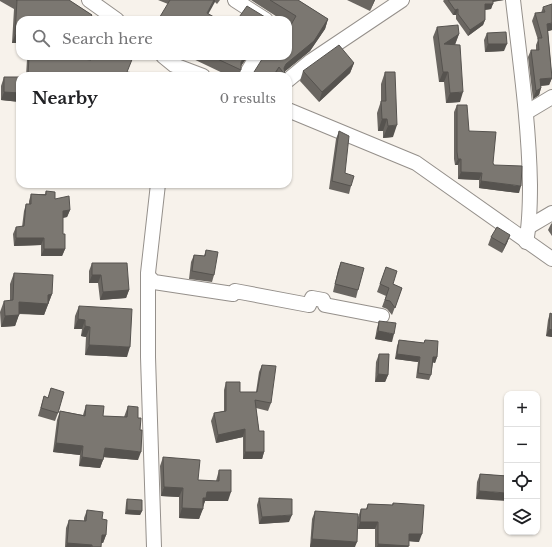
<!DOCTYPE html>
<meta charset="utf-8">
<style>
:root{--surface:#fff;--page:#f2f2f2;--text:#202124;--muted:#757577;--line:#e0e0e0}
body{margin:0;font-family:"Libre Baskerville",serif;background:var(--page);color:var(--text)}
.controls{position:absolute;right:12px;bottom:12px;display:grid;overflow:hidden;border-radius:8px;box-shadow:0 1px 3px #0004}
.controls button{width:36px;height:36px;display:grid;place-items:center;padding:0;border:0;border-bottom:1px solid var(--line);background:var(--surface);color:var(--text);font:20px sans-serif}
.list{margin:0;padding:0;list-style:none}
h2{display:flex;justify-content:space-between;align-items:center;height:52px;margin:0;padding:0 16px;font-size:17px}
h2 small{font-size:13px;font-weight:400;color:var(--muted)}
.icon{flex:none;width:22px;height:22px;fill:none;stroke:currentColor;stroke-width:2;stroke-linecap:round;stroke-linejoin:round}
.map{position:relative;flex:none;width:552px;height:547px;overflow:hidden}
.search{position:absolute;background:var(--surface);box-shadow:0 1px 3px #0004;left:16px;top:16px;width:276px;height:44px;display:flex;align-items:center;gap:10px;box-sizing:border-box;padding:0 14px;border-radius:12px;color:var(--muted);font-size:15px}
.panel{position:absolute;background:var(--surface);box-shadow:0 1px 3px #0004;left:16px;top:72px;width:276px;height:116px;border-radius:12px}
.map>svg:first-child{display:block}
</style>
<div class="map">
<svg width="552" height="547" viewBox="0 0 552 547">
<rect width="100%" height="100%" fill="#f7f2eb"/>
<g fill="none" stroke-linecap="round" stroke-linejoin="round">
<defs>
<g id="minor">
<polyline points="89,0 117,20"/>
<polyline points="235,0 266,20"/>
<path d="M513 0C520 61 529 123 530 185 530 204 530 223 526 242"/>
<polyline points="163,56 174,65 203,76"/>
<polyline points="245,76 257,56"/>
<polyline points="288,80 311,61 402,0"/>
<polyline points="288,110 416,163 552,259"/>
<polyline points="527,112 552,97"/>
<polyline points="530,226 552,213"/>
<polyline points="148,276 154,282 233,294 235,291 309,305 312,298 323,300 325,305 382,316"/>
<polyline points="154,547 148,357 148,273 158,184"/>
</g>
</defs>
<use href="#minor" stroke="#95908b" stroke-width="16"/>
<use href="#minor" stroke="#fff" stroke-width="14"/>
</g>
<g fill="#6a6661">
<polygon points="0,0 69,0 92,15 91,20 20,20 20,43 12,43 14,9 0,1"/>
<polygon points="158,0 220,0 217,4 215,2 168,4"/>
<polygon points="251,0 298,0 328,19 325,29 310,51 284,72 284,76 253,76 254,72 288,56 291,25 288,24 288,20 282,20"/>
<polygon points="347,0 375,0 370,11"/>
<polygon points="444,0 504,0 493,2 491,9 485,10 485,20 483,25 468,36 456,19 456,15 453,15 443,1"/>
<polygon points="543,7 552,30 548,31 552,78 549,85 541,86 541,88 539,95 533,99 528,57 531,50 536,50 536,45 538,40 532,21 535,13 541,13"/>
<polygon points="437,27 459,34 455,45 460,102 446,103 444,82 439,82 433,37"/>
<polygon points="487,33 504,51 485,52 484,40"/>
<polygon points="24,56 74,56 74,58 128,72 147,76 26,76 27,59 24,59"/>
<polygon points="187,56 248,56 241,66 241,70 239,76 229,76"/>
<polygon points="354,63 350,73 319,102 300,81 303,71"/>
<polygon points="385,72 393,137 383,138 383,131 378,131 377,113 381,101 381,84"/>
<polygon points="4,77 20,77 20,102 1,100 1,86"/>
<polygon points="457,105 469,131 494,165 519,193 479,188 479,180 458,179 458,165 455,165 454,159 454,112"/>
<polygon points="339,131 345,173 351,186 349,194 329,189 336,139"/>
<polygon points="46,191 55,199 70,210 67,217 63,218 63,234 65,249 62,256 41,256 41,245 14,246 13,234 16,227 22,227 24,211 26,204 29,204 29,201 31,194 45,194"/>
<polygon points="552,223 552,236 548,230 551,224"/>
<polygon points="510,235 507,243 502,253 488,245 491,237"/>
<polygon points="206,250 214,275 212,282 189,279 191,262 194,255 204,256"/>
<polygon points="341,262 358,290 356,298 333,292 338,270"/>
<polygon points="92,263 129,290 126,298 100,300 98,283 89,283 89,271"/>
<polygon points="386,267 393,284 402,288 392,315 387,309 382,307 386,296 377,292"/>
<polygon points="14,273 52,294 44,315 19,314 15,326 1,327 0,312 4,301 10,301 10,284"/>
<polygon points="79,306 127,357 85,355 86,337 81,336 82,329 74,329 75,316"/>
<polygon points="550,313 552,314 552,337 546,336 548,320"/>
<polygon points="379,321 392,342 375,339 377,328"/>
<polygon points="399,340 424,343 425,340 437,357 435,363 433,362 431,375 429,380 416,378 418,362 395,359 397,346"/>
<polygon points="379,354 388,375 385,382 375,382 376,362"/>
<polygon points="262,365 271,403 268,411 256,408 259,431 264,452 262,459 243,459 243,437 216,443 211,421 214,413 224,411 224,390 226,382 240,392 256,392 259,372"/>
<polygon points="51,388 58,413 55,421 38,416 44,396 48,398"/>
<polygon points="86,405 103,416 124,417 128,406 138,418 138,460 104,457 100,468 79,466 80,455 53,452 57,420 60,411 83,415"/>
<polygon points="163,457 198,480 216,481 219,470 228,501 205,501 199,519 179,518 179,497 161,496 160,466"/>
<polygon points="480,474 507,476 476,499 477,482"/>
<polygon points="259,498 289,522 259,524 257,505"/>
<polygon points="127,499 142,511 140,515 125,514 126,503"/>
<polygon points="393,503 419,542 409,541 408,547 375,547 375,529 358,529 358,517 361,509 366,509 368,504 392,505"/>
<polygon points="87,510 102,519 106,535 103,543 101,543 101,547 65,547 66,528 69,520 84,521 84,518"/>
<polygon points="315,511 355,547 310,547 312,519"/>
</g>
<g fill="#56534f">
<polygon points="214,0 215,0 215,2 205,20 207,13"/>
<polygon points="374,0 375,0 370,11"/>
<polygon points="491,0 504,0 490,2"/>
<polygon points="485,4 493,4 491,9 483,10"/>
<polygon points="458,9 456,15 453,15 455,10"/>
<polygon points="328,19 325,29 310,51 283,73 284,68 286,64"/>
<polygon points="485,20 483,25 468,36 470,30"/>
<polygon points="552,23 552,30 545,32 547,24"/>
<polygon points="459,34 455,44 441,55 444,44"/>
<polygon points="15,35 20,35 20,43 12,43"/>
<polygon points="488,44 507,44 504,51 485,52"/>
<polygon points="25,56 28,56 27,59 24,59"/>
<polygon points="245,56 248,56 239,69 241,62"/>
<polygon points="354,63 350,73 319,102 322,92"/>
<polygon points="279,67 275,76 273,76"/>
<polygon points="443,72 448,72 444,82 439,82"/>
<polygon points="552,78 549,85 538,86 540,79"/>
<polygon points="541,88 539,95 533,99 536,91"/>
<polygon points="4,92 20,93 20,102 1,100"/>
<polygon points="463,92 460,102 446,103 450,93"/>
<polygon points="382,119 387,119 383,131 378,131"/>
<polygon points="397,125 393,137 383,138 388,126"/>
<polygon points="458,159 461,159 458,165 455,165"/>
<polygon points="461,172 482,173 479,180 458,179"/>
<polygon points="481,181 521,186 519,193 479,188"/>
<polygon points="70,210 67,217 60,218 63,211"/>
<polygon points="510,235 507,243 502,253 505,245"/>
<polygon points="16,238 44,238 41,245 14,246"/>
<polygon points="44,249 65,249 62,256 41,256"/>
<polygon points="92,275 101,275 98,283 89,283"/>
<polygon points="129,290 126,298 100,300 103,292"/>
<polygon points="52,294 44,315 15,313 19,302 48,295"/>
<polygon points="19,315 15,326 1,327 5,316"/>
<polygon points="78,319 85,320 82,329 74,329"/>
<polygon points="85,326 90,327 86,337 81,336"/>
<polygon points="549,329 552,330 552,337 546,336"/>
<polygon points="378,331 394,334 392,342 375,339"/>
<polygon points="89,345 130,347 127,357 85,355"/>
<polygon points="397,354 420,357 418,362 395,359"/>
<polygon points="433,357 437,357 435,363 431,362"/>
<polygon points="378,374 388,375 385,382 375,382"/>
<polygon points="245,429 243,437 216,443 218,435"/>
<polygon points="56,443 83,446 80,455 53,452"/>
<polygon points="105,448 141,452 138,460 102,457"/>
<polygon points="245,452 264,452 262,459 243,459"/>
<polygon points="82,457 103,460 100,468 79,466"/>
<polygon points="164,487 183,488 179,497 161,496"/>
<polygon points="479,491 507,493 507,501 476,499"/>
<polygon points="207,492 231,492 228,501 205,501 203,507 203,498"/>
<polygon points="182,508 203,509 199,519 179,518"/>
<polygon points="127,510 142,511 140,515 125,514"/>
<polygon points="292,515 289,522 259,524 262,517"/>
<polygon points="360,522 378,522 375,529 358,529"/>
<polygon points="409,534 422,534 419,542 406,541"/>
<polygon points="102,535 106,535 103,543 99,542"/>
<polygon points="312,539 357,542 355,547 310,547"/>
<polygon points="67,543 92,545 91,547 66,547"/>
<polygon points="378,544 409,546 408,547 377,547"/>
</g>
<g fill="#7b7771" stroke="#56534f">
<polygon points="16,0 69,0 92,15 89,20 20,20 20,35 15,35 17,0"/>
<polygon points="170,0 214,0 207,13 219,20 158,20"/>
<polygon points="270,0 298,0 328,19 314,41 286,64 284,68 285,75 279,67 273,76 260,76 254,72 264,56 288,56 288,30 296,16"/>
<polygon points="448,0 493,0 493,4 485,4 485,20 470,30 458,14 458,9 455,10"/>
<polygon points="552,4 552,23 547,24 552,78 540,79 541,88 536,91 531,50 539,50 538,38 542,38 535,13 545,12 543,7"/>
<polygon points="247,6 265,17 264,20 237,20"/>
<polygon points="458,25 459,34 444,44 460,45 463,92 450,93 448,72 443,72 437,27"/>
<polygon points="506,32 507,44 488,44 487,33"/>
<polygon points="339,45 354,63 322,92 303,71"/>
<polygon points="29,56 74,56 74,58 91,60 92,56 130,56 133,57 127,72 147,75 147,76 28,76"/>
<polygon points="211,56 245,56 241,62 241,70"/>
<polygon points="385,72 395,72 397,125 388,126 387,119 382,119 381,101 386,101"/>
<polygon points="4,77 20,77 20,93 4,92"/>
<polygon points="457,105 467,105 469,131 496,132 493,163 494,165 522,166 521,186 481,181 482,173 461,172 461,159 458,159 457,152"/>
<polygon points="339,131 349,136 345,173 354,176 351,186 332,181"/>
<polygon points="46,191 55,192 55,199 69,196 70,210 63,211 63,234 65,234 65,249 44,249 44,238 16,238 16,227 24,226 26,204 31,204 31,194 46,195"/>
<polygon points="497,227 510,235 505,245 491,237"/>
<polygon points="206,250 218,252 214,275 192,271 194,255 205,256"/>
<polygon points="341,262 364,268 358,290 335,284"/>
<polygon points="92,263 127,263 129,290 103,292 101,275 92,275"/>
<polygon points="386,267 397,271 393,284 402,288 395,308 390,301 385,300 389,288 380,284"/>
<polygon points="14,273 53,275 52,294 48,295 48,304 19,302 19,315 5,316 4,301 13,300"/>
<polygon points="79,306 132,309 130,347 89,345 90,327 85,326 85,320 78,319"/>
<polygon points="550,313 552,314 552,330 549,329"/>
<polygon points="379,321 396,323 394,334 378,331"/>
<polygon points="399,340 424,343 425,340 438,341 437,357 433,357 431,375 418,373 420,357 397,354"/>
<polygon points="379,354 389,354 388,375 378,374"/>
<polygon points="262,365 276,366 271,403 255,400 259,431 264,431 264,452 245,452 245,429 218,435 214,413 226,411 226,382 240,382 240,392 257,392"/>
<polygon points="51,388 64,392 58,413 41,408 44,396 48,398"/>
<polygon points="86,405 104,406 103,416 127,417 128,406 138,407 138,418 141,418 140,430 142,430 141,452 105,448 103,460 82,457 83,446 56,443 60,411 85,416"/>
<polygon points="163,457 200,460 198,480 219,481 219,470 231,470 231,492 207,492 206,498 203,498 203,509 182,508 183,488 164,487"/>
<polygon points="480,474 507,476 507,493 479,491"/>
<polygon points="259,498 292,499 292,515 262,517"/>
<polygon points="127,499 142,500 142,511 127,510"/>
<polygon points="393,503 424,505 422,534 409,534 409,546 378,544 378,522 360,522 361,509 367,509 368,504 393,505"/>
<polygon points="87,510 103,512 102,519 107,520 106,535 102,535 101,547 92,547 92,545 67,543 69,520 86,521"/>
<polygon points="315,511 358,514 357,542 312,539"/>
</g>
</svg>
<div class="controls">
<button>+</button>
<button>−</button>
<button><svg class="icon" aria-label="locate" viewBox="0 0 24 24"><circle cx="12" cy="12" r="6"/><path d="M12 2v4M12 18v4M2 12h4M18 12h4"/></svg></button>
<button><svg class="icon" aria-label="layers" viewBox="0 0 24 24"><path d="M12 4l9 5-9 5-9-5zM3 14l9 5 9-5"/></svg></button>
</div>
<div class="search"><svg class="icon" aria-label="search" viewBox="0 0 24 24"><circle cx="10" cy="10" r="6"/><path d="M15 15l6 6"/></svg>Search here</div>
<section class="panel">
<h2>Nearby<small>0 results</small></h2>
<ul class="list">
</ul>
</section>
</div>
